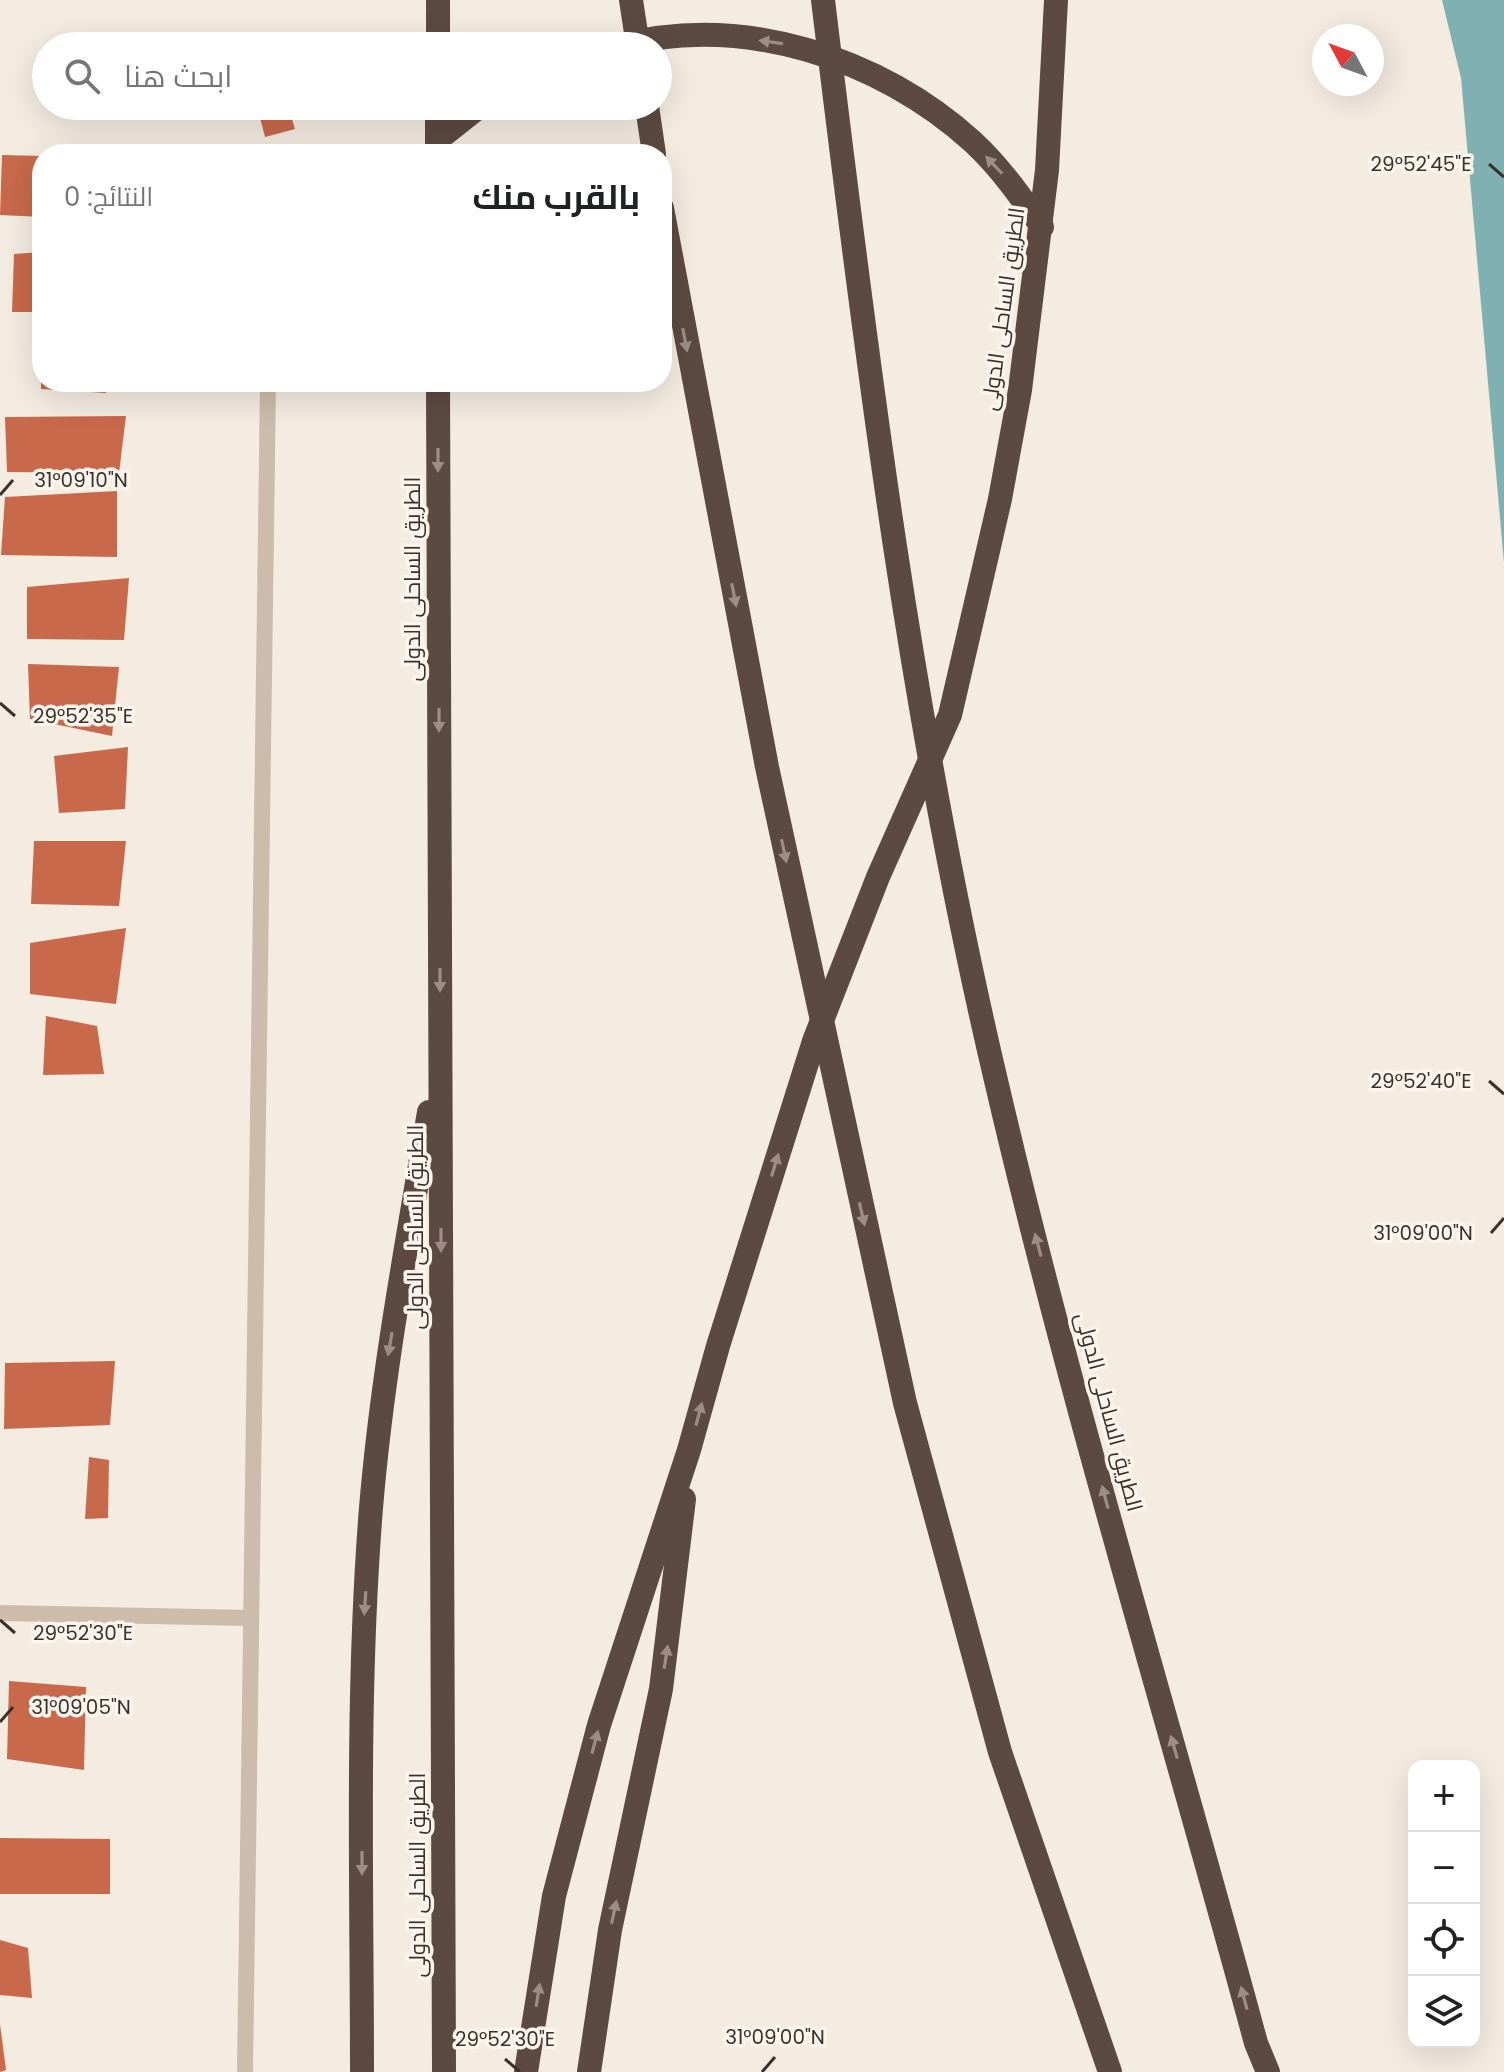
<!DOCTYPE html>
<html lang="ar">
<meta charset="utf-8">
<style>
:root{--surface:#fff;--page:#f6f6f6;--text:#202124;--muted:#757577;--line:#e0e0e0}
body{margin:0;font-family:Poppins,Cairo,sans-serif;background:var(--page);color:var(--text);direction:rtl}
.controls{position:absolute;right:24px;bottom:24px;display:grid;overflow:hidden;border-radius:16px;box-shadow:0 8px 32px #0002}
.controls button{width:72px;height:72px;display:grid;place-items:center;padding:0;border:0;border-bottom:2px solid var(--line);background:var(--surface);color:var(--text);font:40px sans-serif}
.compass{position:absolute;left:1312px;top:24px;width:72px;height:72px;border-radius:50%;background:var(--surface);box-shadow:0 8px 32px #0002;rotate:311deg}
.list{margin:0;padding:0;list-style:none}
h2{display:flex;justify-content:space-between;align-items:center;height:104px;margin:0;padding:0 32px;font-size:34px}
h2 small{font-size:26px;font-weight:400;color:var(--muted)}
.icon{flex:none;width:44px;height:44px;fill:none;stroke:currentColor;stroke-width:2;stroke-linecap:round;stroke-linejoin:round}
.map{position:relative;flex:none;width:1504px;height:2072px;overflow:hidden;direction:ltr}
.search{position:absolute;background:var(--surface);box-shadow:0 8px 32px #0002;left:32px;top:32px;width:640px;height:88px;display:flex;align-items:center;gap:20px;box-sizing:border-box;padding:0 28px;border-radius:44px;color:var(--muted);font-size:30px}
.panel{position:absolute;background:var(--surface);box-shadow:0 8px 32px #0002;left:32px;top:144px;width:640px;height:248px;border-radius:32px;direction:rtl}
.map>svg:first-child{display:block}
</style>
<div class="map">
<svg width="1504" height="2072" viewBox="0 0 1504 2072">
<rect width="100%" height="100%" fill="#f4ebe1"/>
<polygon fill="#7fb0b2" points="1442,0 1504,0 1504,563 1461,78"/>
<g fill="#c8694b">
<polygon points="257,106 288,106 295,129 265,137"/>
<polygon points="2,155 42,156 42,217 0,215"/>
<polygon points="42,252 42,312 12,312 14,254"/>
<polygon points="36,331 42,331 42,371 40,371"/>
<polygon points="41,382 107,382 106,393 41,389"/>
<polygon points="126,416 119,473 7,472 5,417"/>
<polygon points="117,491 117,557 1,555 5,497"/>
<polygon points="129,578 124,640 27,639 27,587"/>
<polygon points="28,664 119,667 112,736 30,719"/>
<polygon points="128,747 125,809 59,813 54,756"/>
<polygon points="34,841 126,841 119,906 31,904"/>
<polygon points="126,928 116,1004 30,994 30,943"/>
<polygon points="46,1016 97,1026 104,1074 43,1075"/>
<polygon points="115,1361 110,1425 4,1429 5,1363"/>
<polygon points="89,1457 109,1460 108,1518 85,1519"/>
<polygon points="9,1681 86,1687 84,1770 7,1759"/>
<polygon points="0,1838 110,1839 110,1894 0,1894"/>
<polygon points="0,1940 28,1948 32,1998 0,1995"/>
<polygon points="0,2024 6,2070 0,2072"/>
</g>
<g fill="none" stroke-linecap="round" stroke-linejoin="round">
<g stroke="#cdbbac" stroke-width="16">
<polyline points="0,1613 251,1618"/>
<polyline points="245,2072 268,382"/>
</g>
<g stroke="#5c4a42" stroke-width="24">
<polyline points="438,46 438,0"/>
<path d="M618 46C741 13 880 57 973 142 1000 167 1021 197 1042 227"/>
<polyline points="647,106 654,154"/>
<polyline points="437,140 480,106"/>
<polyline points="437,152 437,106"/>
<polyline points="438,382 444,2072"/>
<path d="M362 2072C362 1884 356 1695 371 1508 382 1375 407 1244 429 1112"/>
<polyline points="526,2072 554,1896 599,1725 689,1450 718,1346 814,1041 878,877 950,715 1000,499 1020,390 1047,170 1056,0"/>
<polyline points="589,2072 610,1930 661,1689 684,1499"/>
</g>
<g stroke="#5c4a42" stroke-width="24">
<polyline points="631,0 638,46"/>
<path d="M823 0C867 364 913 732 998 1089 1073 1410 1170 1725 1256 2043L1268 2072"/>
<polyline points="662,208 767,767 905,1403 1000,1752 1110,2072"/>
</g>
</g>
<defs><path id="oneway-solid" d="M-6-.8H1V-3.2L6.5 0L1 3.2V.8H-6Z" transform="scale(2)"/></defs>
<g fill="#9c8e87">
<use href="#oneway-solid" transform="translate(771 42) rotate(-172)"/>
<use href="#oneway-solid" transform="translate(994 165) rotate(-133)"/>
<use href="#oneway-solid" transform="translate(685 340) rotate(79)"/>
<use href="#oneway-solid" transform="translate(438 460) rotate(90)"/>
<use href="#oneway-solid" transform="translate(734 595) rotate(79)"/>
<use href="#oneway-solid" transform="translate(439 720) rotate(90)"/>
<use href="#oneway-solid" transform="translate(784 851) rotate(78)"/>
<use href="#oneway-solid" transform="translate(440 980) rotate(90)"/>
<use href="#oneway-solid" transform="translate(775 1165) rotate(-73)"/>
<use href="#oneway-solid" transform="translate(862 1214) rotate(77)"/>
<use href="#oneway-solid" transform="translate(441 1240) rotate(90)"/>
<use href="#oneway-solid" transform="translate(1038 1245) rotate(-105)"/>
<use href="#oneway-solid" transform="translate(390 1344) rotate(100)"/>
<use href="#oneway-solid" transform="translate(699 1414) rotate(-75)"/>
<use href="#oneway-solid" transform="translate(1105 1497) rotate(-105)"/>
<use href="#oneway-solid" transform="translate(365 1603) rotate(94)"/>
<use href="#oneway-solid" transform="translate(666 1657) rotate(-81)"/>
<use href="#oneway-solid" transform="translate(595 1742) rotate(-75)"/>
<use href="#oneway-solid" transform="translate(1174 1747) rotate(-106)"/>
<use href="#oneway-solid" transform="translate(362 1863) rotate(90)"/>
<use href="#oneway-solid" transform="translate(614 1912) rotate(-78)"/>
<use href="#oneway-solid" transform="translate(538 1995) rotate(-81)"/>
<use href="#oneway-solid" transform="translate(1244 1998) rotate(-105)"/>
</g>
<path fill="none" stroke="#3b302b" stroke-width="3" d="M1489 164 1504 177M0 495 13 480M0 703 15 716M1489 1081 1504 1094M1491 1233 1504 1218M0 1620 15 1633M0 1722 13 1707M505 2059 520 2072M762 2072 775 2057"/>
<g text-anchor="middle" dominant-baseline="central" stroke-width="7" stroke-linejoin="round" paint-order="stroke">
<g font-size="22" fill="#3b302b" stroke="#fbf5ee">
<text transform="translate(1003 309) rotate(-82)">الطريق الساحلى الدولى</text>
<text transform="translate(412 579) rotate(-90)">الطريق الساحلى الدولى</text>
<text transform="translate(415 1227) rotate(-90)">الطريق الساحلى الدولى</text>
<text transform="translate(1109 1412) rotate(75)">الطريق الساحلى الدولى</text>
<text transform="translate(417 1875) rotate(-90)">الطريق الساحلى الدولى</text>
</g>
</g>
<g font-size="20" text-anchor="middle" fill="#3b302b" stroke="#fbf5ee" stroke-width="7" stroke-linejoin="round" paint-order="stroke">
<text x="1421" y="171">29°52'45"E</text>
<text x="81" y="487">31°09'10"N</text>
<text x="83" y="723">29°52'35"E</text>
<text x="1421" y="1088">29°52'40"E</text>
<text x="1423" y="1240">31°09'00"N</text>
<text x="83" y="1640">29°52'30"E</text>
<text x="81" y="1714">31°09'05"N</text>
<text x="775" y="2044">31°09'00"N</text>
<text x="505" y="2046">29°52'30"E</text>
</g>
</svg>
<div class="controls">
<button>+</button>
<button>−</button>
<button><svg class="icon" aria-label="locate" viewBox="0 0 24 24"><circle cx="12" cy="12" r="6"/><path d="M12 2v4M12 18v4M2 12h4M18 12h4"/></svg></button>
<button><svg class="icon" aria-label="layers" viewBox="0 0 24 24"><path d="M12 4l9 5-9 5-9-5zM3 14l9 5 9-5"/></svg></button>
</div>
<svg class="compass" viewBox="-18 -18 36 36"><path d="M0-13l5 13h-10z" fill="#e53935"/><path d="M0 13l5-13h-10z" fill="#757577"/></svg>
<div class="search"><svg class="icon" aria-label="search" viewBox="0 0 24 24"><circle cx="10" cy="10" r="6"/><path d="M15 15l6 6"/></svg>ابحث هنا</div>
<section class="panel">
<h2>بالقرب منك<small>النتائج: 0</small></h2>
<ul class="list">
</ul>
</section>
</div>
